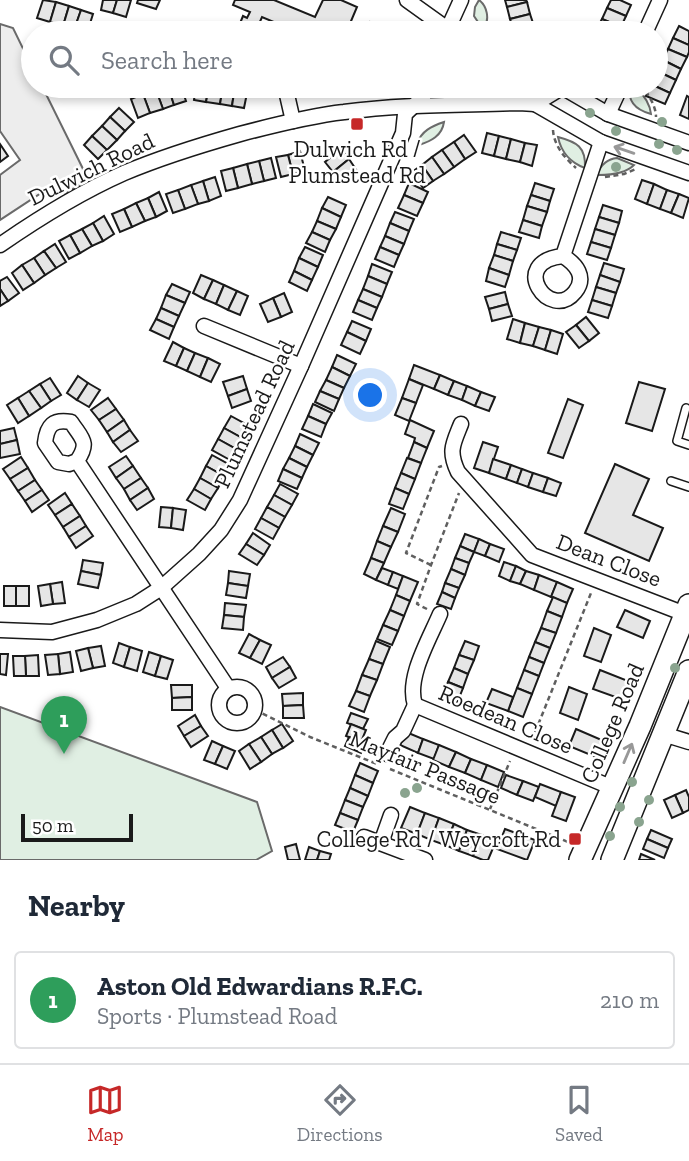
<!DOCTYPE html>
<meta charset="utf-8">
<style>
:root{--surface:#fff;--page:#f2f2f3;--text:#1f2937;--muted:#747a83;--line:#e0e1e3;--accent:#c62828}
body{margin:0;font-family:"Zilla Slab",serif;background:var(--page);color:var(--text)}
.scale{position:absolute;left:21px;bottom:18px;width:112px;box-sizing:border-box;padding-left:7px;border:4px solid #1a1a1a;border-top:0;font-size:19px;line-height:24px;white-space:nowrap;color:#1a1a1a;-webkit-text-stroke:5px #fff;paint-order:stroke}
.you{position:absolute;left:371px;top:396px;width:24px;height:24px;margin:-18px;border:5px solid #fff;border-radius:50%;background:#1a73e8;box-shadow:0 0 0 10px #1a73e833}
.badge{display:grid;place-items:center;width:46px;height:46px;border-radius:50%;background:var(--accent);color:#fff;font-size:23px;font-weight:700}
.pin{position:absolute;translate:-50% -58px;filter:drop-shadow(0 2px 4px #0008)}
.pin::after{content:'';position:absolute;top:37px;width:24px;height:21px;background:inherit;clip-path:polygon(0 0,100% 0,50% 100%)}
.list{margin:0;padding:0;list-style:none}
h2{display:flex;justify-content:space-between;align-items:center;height:91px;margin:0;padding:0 28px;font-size:30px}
h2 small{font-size:23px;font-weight:400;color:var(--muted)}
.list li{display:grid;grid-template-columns:46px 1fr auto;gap:21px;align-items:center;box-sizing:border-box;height:98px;margin:0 14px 14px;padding:0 14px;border:2px solid var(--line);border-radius:7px}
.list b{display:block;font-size:26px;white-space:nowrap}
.list p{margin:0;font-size:23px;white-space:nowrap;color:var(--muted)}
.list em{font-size:23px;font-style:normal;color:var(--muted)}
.icon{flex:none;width:38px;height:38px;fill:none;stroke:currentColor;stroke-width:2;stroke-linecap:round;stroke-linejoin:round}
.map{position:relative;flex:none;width:689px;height:860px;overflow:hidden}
.search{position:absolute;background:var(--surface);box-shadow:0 4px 10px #0003;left:21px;right:21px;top:21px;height:77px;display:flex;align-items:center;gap:18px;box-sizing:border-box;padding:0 24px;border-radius:38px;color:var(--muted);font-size:26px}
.sheet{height:203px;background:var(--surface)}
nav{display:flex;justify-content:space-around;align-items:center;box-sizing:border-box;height:98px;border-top:2px solid var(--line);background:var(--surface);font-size:19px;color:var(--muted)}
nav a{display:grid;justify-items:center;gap:4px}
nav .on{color:var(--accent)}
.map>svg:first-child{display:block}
</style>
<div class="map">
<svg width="689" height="860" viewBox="0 0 689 860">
<rect width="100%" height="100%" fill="#fff"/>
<g fill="#e0efe3" stroke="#6a6a6a" stroke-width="2">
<path d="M479 0C487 6 490 19 484 28L480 25 474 16 475 7Z"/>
<polygon points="437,86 487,86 490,89 488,91 441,93 437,91"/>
<path d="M630 86H635C643 94 650 103 651 114 636 110 627 102 630 86Z"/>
<path d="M444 122C442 136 431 141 419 145L417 144C421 131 432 126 444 122Z"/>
<path d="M558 137C577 142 586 147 585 168 571 163 561 152 558 137Z"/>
<path d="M617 158 634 165C625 174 611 175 599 175L597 174C601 165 607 159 617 158Z"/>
<polygon points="0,707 257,802 272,851 256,860 0,860"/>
</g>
<polygon fill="#ededed" stroke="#6a6a6a" stroke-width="2" points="0,24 13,28 33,69 33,86 42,86 88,179 65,194 58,182 0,220 0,175 20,160 0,131"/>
<g fill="#e6e6e6" stroke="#1a1a1a" stroke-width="2">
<polygon points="43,0 56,2 50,22 37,18"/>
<polygon points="103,0 117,0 113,13 101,10"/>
<polygon points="117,0 131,0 126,17 113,13"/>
<polygon points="138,0 160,0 156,9 137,3"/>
<polygon points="235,0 274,0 315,17 323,0 341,0 357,7 346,33 300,33 262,17 255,33 236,33 243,16 247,18 250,12 233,5"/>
<polygon points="505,0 526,0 527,2 507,7"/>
<polygon points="611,0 620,0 631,5 626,16 607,8"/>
<polygon points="56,2 69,6 63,26 50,22"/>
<polygon points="527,2 530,14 510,19 507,7"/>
<polygon points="69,6 81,10 74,30 63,26"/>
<polygon points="607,8 626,16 621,27 602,19"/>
<polygon points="81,10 93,14 87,33 74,30"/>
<polygon points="530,14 534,26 514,31 510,19"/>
<polygon points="602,19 621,27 618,33 602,33 596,30"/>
<polygon points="370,22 387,29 385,33 365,33"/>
<polygon points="679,26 689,31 689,45 673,38"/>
<polygon points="673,38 689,45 689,52 687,57 668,49"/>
<polygon points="668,49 687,57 681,69 663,60"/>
<polygon points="663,60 681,69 676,80 657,71"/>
<polygon points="657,71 676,80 670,93 655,86"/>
<polygon points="168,86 174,105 163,109 156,90"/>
<polygon points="168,86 181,86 186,101 174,105"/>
<polygon points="196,86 209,86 206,102 194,100"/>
<polygon points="209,86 223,86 220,104 206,102"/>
<polygon points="223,86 235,86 232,106 220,104"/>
<polygon points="235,86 248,88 244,108 232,106"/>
<polygon points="259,86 277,86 263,94"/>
<polygon points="651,86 655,86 670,93 665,104 646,96"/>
<polygon points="156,90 163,109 150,113 143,94"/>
<polygon points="143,94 150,113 138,118 131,99"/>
<polygon points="687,96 689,97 689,119 680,115"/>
<polygon points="119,108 134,122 125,131 110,117"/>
<polygon points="110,117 125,131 117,140 102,126"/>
<polygon points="102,126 117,140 107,150 92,136"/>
<polygon points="487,133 499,136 494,156 482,153"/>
<polygon points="464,135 476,152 465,159 454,142"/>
<polygon points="92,136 107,150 98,159 84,145"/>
<polygon points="499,136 511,139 506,159 494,156"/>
<polygon points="511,139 525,143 520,162 506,159"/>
<polygon points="454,142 465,159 454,167 442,150"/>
<polygon points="525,143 537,145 532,166 520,162"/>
<polygon points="0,144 8,156 0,162"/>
<polygon points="341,149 349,159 333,172 325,162"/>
<polygon points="442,150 454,167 444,174 432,157"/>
<polygon points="300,151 305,171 293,174 288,155"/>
<polygon points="288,155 293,174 281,177 276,157"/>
<polygon points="432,157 444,174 433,181 422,165"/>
<polygon points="271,158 276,178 264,181 259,161"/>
<polygon points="349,159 357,171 341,183 333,172"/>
<polygon points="259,161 264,181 252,184 247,164"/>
<polygon points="247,164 252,184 238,188 233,168"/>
<polygon points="422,165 433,181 423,188 412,172"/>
<polygon points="233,168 238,188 226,191 221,171"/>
<polygon points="215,177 221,196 209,201 203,181"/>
<polygon points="642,180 654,184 647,204 635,199"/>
<polygon points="203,181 209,201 198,204 191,185"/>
<polygon points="409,183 428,192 423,203 404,195"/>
<polygon points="535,183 554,189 550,201 531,195"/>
<polygon points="654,184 667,190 660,209 647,204"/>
<polygon points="191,185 198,204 185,209 178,190"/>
<polygon points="178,190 185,209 173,213 166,194"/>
<polygon points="667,190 679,194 671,213 660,209"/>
<polygon points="159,192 167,211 156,217 148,198"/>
<polygon points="679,194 689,198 683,218 671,213"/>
<polygon points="404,195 423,203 417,216 398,208"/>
<polygon points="531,195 550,201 547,212 527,206"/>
<polygon points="328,197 346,205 341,217 322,208"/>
<polygon points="148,198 156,217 145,221 136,203"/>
<polygon points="136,203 145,221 132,227 124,209"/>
<polygon points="603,205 622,211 619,223 599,217"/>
<polygon points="527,206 547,212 542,226 523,220"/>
<polygon points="322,208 341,217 336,229 317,221"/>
<polygon points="124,209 132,227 120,232 112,214"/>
<polygon points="395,212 414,219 409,231 390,223"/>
<polygon points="104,216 114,234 103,241 93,223"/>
<polygon points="599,217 619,223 615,235 595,229"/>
<polygon points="523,220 542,226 539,238 519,232"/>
<polygon points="317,221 336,229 330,240 312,232"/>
<polygon points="93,223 103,241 92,246 82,229"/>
<polygon points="390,223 409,231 404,244 385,236"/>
<polygon points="82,229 92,246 80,253 70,235"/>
<polygon points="595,229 615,235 611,248 591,242"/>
<polygon points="312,232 330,240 325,252 306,243"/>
<polygon points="501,232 521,238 517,250 497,244"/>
<polygon points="70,235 80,253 69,259 59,241"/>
<polygon points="385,236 404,244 399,255 380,247"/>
<polygon points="591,242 611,248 607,260 587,254"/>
<polygon points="55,244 66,262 56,268 44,251"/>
<polygon points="497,244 517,250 513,261 494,255"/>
<polygon points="305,247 323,255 318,267 299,258"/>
<polygon points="380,247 399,255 394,267 375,259"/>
<polygon points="44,251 56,268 45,275 34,258"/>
<polygon points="494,255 513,261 509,275 489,268"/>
<polygon points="34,258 45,275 34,283 22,265"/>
<polygon points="299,258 318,267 312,280 294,271"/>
<polygon points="604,263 624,269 620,282 600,275"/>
<polygon points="372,264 392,272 387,284 368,276"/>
<polygon points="22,265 34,283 23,290 12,273"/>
<polygon points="489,268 509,275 505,287 486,281"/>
<polygon points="294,271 312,280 307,291 289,282"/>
<polygon points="201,275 213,280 204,299 193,293"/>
<polygon points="600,275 620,282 616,293 596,287"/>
<polygon points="368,276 387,284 382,297 363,289"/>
<polygon points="7,277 19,293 8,301 0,289 0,281"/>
<polygon points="213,280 224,285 216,304 204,299"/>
<polygon points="172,284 190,292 185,303 166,295"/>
<polygon points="224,285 237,291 228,310 216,304"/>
<polygon points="596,287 616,293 612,306 592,300"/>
<polygon points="0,289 8,301 0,306"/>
<polygon points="363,289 382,297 377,308 358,300"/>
<polygon points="237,291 248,296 240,315 228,310"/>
<polygon points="505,292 508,304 489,309 485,297"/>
<polygon points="284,293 292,312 281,317 273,298"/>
<polygon points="166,295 185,303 179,316 161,308"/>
<polygon points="273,298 281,317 268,322 260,304"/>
<polygon points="358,300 377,308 372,320 353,312"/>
<polygon points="592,300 612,306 608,318 588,312"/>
<polygon points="508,304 512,316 492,321 489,309"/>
<polygon points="161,308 179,316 174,327 156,319"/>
<polygon points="586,317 599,333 589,341 576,325"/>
<polygon points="156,319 174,327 169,339 150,330"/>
<polygon points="513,319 525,323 520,343 507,339"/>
<polygon points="352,321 371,329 366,341 347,332"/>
<polygon points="525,323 539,327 533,346 520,343"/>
<polygon points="576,325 589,341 579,348 566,332"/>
<polygon points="539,327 551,330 545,350 533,346"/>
<polygon points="551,330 563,334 557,354 545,350"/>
<polygon points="347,332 366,341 360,354 341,345"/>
<polygon points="173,342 184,348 176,366 164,361"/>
<polygon points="184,348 195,353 187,371 176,366"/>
<polygon points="195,353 208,358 200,377 187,371"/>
<polygon points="337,355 356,364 350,376 332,367"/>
<polygon points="208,358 220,364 211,382 200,377"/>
<polygon points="414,365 440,375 434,389 409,379"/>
<polygon points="332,367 350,376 344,388 326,380"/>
<polygon points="440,375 454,381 448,395 434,389"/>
<polygon points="78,376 88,383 77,400 67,393"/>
<polygon points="243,376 247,389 228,396 223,382"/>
<polygon points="50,378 61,395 51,401 40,384"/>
<polygon points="409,379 423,385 416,403 402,398"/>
<polygon points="326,380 344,388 339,399 320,391"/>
<polygon points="454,381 467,386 462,400 448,395"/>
<polygon points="639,382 665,389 652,431 626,423"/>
<polygon points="88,383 100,390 89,407 77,400"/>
<polygon points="40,384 51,401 41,408 29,391"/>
<polygon points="467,386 481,392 475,406 462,400"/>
<polygon points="247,389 251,401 232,408 228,396"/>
<polygon points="29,391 41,408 29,416 18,398"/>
<polygon points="320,391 339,399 334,411 315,402"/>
<polygon points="481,392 495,397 489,411 475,406"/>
<polygon points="18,398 29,416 18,423 7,405"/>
<polygon points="108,398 116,409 99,420 91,410"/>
<polygon points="402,398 416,403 409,421 395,415"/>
<polygon points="568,399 583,405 563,458 548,453"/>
<polygon points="313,404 332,413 326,424 308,416"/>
<polygon points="116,409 124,420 107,432 99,420"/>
<polygon points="231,416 249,426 242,438 224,428"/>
<polygon points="308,416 326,424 321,437 302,429"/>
<polygon points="124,420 130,430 113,442 107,432"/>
<polygon points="410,420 434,431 427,448 414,442 415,438 405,434"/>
<polygon points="14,428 17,440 0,444 0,431"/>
<polygon points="224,428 242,438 236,449 218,439"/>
<polygon points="130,430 138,441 121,452 113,442"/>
<polygon points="300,434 319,443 313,455 295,446"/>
<polygon points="218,439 236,449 230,460 212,450"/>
<polygon points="17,440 20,454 0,458 0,444"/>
<polygon points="414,442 427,448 421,463 408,458"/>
<polygon points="483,442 498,447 489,473 474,468"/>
<polygon points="295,446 313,455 307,467 289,458"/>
<polygon points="212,455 230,465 224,476 206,466"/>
<polygon points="126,456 133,466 116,478 109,467"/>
<polygon points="21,457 28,468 10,479 3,469"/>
<polygon points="289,458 307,467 302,478 283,469"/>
<polygon points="407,458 421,463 415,479 401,473"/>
<polygon points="493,459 511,465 506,479 489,473"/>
<polygon points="615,464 649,479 633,515 663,528 649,561 585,533"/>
<polygon points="511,465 522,469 517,483 506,479"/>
<polygon points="133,466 141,478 124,489 116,478"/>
<polygon points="206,466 224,476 218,488 200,478"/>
<polygon points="28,468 35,480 18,491 10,479"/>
<polygon points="283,469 302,478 297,489 278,481"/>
<polygon points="522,469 533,473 528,487 517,483"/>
<polygon points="401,473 415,479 409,494 395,488"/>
<polygon points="533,473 548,478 543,492 528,487"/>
<polygon points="141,478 148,488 130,500 124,489"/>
<polygon points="200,478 218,488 211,499 194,489"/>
<polygon points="548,478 561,483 556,496 543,492"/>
<polygon points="35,480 42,490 25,501 18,491"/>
<polygon points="280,484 298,494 292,505 274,495"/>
<polygon points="148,488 154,499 137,510 130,500"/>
<polygon points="395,488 409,494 403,509 389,504"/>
<polygon points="194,489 211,499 205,510 187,500"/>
<polygon points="42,490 49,500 32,512 25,501"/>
<polygon points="65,493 72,504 55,515 48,505"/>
<polygon points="274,495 292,505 285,517 267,507"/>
<polygon points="72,504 80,516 63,527 55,515"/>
<polygon points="161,507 173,508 171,528 159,527"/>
<polygon points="267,507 285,517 279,528 261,518"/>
<polygon points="173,508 186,510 183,530 171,528"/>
<polygon points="391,508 405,514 398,532 383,526"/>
<polygon points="80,516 86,526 69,537 63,527"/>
<polygon points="261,518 279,528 273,539 255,529"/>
<polygon points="86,526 93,536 76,548 69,537"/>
<polygon points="383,526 398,532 391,547 377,541"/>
<polygon points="253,533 270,545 264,555 246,544"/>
<polygon points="465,534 479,539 474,552 460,546"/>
<polygon points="479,539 490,544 485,556 474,552"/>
<polygon points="377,541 391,547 384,563 371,558"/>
<polygon points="246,544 264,555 257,565 239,554"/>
<polygon points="490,544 504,549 499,562 485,556"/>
<polygon points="460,546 474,552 469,563 455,558"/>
<polygon points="371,558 384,563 376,580 364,574"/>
<polygon points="455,558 469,563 465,575 451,569"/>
<polygon points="83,560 103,563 101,575 81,571"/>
<polygon points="504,562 516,566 510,581 499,576"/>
<polygon points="516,566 526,571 520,584 510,581"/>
<polygon points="382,568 393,572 388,585 376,580"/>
<polygon points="451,569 465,575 459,588 445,583"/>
<polygon points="81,571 101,575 98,588 78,584"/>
<polygon points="229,571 250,574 248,586 228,583"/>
<polygon points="526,571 539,575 534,590 520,584"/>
<polygon points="393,572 403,576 398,589 388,585"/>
<polygon points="539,575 557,582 551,597 534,590"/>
<polygon points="403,576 418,582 410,601 396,595"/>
<polygon points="62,582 65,603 53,604 50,584"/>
<polygon points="557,582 573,589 567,603 551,597"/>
<polygon points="228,583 248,586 246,598 226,595"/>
<polygon points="445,583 459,588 455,598 442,592"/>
<polygon points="50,584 53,604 41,606 38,586"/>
<rect x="4" y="586" width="12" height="20"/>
<rect x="16" y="586" width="13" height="20"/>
<polygon points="442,592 455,598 451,609 437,604"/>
<polygon points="396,595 410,601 404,616 390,610"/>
<polygon points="553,597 567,603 562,617 547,611"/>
<polygon points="225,603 246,605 244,617 224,615"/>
<polygon points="390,610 404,616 398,631 383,625"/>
<polygon points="625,610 650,621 643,638 617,627"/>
<polygon points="547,611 562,617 556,633 541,628"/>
<polygon points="224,615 244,617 243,630 222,628"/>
<polygon points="383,625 398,631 392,645 377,639"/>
<polygon points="541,628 556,633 550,648 535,642"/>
<polygon points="594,628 611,635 601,662 584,656"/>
<polygon points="249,634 260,640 250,658 239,653"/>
<polygon points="260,640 271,645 262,664 250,658"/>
<polygon points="376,641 390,647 383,664 369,659"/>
<polygon points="465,641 479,646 474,660 459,655"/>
<polygon points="535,642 550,648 544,663 529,657"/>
<polygon points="119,643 130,647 124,667 113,663"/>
<polygon points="101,646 105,666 93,668 88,648"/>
<polygon points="130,647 142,651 137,671 124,667"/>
<polygon points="88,648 93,668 81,671 76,651"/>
<polygon points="70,652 73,672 60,674 58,654"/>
<polygon points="149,652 161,656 155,676 143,672"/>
<polygon points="0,654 8,654 6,675 0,674"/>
<polygon points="58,654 60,674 48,675 45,655"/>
<polygon points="38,655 39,676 26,676 25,656"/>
<polygon points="459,655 474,660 468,674 454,668"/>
<polygon points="13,656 25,656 26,676 14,676"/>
<polygon points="161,656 173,660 167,679 155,676"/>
<polygon points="283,657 290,667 272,678 266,667"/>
<polygon points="529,657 544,663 539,676 524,670"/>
<polygon points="369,659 383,664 377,680 362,675"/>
<polygon points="290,667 296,678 279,688 272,678"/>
<polygon points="454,668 468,674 463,688 448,682"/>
<polygon points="524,670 539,676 532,694 517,688"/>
<polygon points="600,670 628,681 621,699 593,689"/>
<polygon points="362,675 377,680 370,696 356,691"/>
<polygon points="448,682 463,688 457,703 442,697"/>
<polygon points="171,685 192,685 192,697 172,698"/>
<polygon points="569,687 587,694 578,720 560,713"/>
<polygon points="517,688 532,694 523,717 508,711"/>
<polygon points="492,689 513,697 508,711 486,703"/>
<polygon points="356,691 370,696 364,712 349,706"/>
<polygon points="303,693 303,705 283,706 282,694"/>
<polygon points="192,697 192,710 172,710 172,698"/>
<polygon points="303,705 304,718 283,718 283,706"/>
<polygon points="351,713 368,719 363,729 347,723"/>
<polygon points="195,715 201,726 184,736 178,726"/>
<polygon points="282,724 293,741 283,748 272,730"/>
<polygon points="351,724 366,730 361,742 346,736"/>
<polygon points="201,726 208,736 191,747 184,736"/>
<polygon points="576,729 604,741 598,758 569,746"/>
<polygon points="272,730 283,748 272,754 261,737"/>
<polygon points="406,732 423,739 418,753 400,745"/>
<polygon points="261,737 272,754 261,762 249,744"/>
<polygon points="349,737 365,743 361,753 345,746"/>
<polygon points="423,739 439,745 434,759 418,753"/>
<polygon points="212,741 223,746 215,764 204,760"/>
<polygon points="249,744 261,762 250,769 239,751"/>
<polygon points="439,745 456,752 449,767 433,760"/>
<polygon points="223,746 235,751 227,769 215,764"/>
<polygon points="456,752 471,759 465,773 449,767"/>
<polygon points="471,759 487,765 481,780 465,773"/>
<polygon points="360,763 378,771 373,783 355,775"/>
<polygon points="487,765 504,772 498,787 481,780"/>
<polygon points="355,775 373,783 368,796 350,788"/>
<polygon points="506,775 523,781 517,795 501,788"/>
<polygon points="523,781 539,787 533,801 517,795"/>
<polygon points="540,784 561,792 556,806 535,797"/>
<polygon points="350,788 368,796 363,807 345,800"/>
<polygon points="686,790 689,797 689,810 683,813 675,795"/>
<polygon points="561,792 575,797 566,821 552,816"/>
<polygon points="675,795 683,813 672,818 664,800"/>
<polygon points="345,800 363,807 358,820 340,813"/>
<polygon points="410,807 425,813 417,834 401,828"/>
<polygon points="340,813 358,820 353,832 335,825"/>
<polygon points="425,813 439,818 431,840 417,834"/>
<polygon points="439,818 454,824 445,845 431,840"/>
<polygon points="454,824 467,830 459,851 445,845"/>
<polygon points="505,829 535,840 527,860 497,849"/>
<polygon points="467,830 482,835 473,856 459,851"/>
<polygon points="651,830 672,839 668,848 647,839"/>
<polygon points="482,835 496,841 488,860 483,860 473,856"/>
<polygon points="647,839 668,848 664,858 643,849"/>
<polygon points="296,844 300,860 288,860 285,847"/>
<polygon points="309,847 320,851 317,860 305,860"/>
<polygon points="320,851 331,854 329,860 317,860"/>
<polygon points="641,854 655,860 639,860"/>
</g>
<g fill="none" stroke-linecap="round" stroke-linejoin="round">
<defs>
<g id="lane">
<polyline points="686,408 677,441 689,445"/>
<polyline points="671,481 689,487"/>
</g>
<g id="street">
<polyline points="407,0 453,33"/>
<polyline points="446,33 461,0"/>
<polyline points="645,33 660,0"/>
<polyline points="285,86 293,121"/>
<polyline points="514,86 535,104 601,142 689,173"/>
<polyline points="560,86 608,114 689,143"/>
<polyline points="608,114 621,86"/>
<path d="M0 245C39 218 81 192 124 173 162 157 201 145 240 134 274 125 309 116 344 112 402 104 461 105 519 103L535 104 563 87"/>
<path d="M563 256C576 264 587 277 575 292 550 323 507 262 563 256L601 142"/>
<polyline points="204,326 301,366"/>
<path d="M461 424C453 444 448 451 458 472L532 555 685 614"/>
<path d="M77 461 69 464 58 462 45 443C47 425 53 419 71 422 82 439 90 442 77 461L228 688"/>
<path d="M440 614C429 640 406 678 415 705L613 788"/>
<polyline points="0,630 52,632 97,620 136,604 161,588 199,554 221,530 240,500 301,366 403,133 405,114 423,97 428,86"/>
<circle cx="237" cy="705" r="18"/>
<polyline points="663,734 689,742"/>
<polyline points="387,754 395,738 403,731 415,705"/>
<polyline points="364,837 425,860"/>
<polyline points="381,843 391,815"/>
</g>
<g id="primary">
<polyline points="580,860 640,726 689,605"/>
<polyline points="612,860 689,671"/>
</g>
</defs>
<use href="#lane" stroke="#1a1a1a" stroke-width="10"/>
<use href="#street" stroke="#1a1a1a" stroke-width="17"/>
<use href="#primary" stroke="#1a1a1a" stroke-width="24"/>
<g stroke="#5f5f5f" stroke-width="2.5" stroke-dasharray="5 3.5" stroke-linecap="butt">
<path d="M639 86C648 92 656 106 656 117"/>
<path d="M553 130C554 146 565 158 576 168"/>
<polyline points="605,177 624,174 636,169"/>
<polyline points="431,565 406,553 439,467 442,466"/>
<polyline points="427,609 417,604 431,565 459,493"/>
<polyline points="255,710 310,737 377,764"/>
<polyline points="532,740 591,593"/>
<polyline points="390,769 568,842"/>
<polyline points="490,809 510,761"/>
</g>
<use href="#lane" stroke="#fff" stroke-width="7"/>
<use href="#street" stroke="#fff" stroke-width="14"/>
<use href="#primary" stroke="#fff" stroke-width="21"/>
</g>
<g fill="#8aa48f">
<circle cx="590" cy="113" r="5"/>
<circle cx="662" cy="122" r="5"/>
<circle cx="616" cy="131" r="5"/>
<circle cx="659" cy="144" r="5"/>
<circle cx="677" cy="150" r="5"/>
<circle cx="616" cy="167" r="5"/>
<circle cx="675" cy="668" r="5"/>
<circle cx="632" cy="782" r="5"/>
<circle cx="417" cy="788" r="5"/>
<circle cx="405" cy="793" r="5"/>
<circle cx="649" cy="800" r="5"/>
<circle cx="620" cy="807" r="5"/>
<circle cx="639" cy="822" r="5"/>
<circle cx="610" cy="836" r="5"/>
</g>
<defs><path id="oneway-shaft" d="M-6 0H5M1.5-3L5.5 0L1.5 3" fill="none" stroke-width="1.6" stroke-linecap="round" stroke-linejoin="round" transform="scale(1.75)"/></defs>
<g stroke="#989898">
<use href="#oneway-shaft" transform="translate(624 150) rotate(-161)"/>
<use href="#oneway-shaft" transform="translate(628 753) rotate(-67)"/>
</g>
<g fill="#c62828" stroke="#fff" stroke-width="2.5">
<rect x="350" y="117" width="14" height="14" rx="3.5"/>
<rect x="568" y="832" width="14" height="14" rx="3.5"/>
</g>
<g text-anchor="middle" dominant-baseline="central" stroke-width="5" stroke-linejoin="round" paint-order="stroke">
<g font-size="23" fill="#1a1a1a" stroke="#fff">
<text x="357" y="149">Dulwich Rd /<tspan x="357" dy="26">Plumstead Rd</tspan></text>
<text x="561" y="839" text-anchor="end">College Rd / Weycroft Rd</text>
</g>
<g font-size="23" fill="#1a1a1a" stroke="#fff">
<text transform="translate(91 169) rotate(-26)">Dulwich Road</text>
<text transform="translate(254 414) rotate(-65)">Plumstead Road</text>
<text transform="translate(609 560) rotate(21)">Dean Close</text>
<text transform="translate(506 719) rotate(23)">Roedean Close</text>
<text transform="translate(612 723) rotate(-67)">College Road</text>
<text transform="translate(425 767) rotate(22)">Mayfair Passage</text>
</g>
</g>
</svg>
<div class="scale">50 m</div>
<div class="you"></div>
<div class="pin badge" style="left:64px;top:754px;background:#2e9e5b">1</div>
<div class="search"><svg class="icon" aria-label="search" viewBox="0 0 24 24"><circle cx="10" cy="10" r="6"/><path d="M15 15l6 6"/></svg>Search here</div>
</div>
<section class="sheet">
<h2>Nearby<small></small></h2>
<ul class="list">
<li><span class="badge" style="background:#2e9e5b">1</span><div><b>Aston Old Edwardians R.F.C.</b><p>Sports · Plumstead Road</p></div><em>210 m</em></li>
</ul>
</section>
<nav>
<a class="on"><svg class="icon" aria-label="map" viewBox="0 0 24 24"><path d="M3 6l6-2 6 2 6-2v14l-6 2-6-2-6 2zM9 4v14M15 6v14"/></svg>Map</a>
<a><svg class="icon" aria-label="directions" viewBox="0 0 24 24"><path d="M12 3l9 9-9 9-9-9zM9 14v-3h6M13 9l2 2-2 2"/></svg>Directions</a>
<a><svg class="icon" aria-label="saved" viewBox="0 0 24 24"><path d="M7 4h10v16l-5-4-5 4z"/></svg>Saved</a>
</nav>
